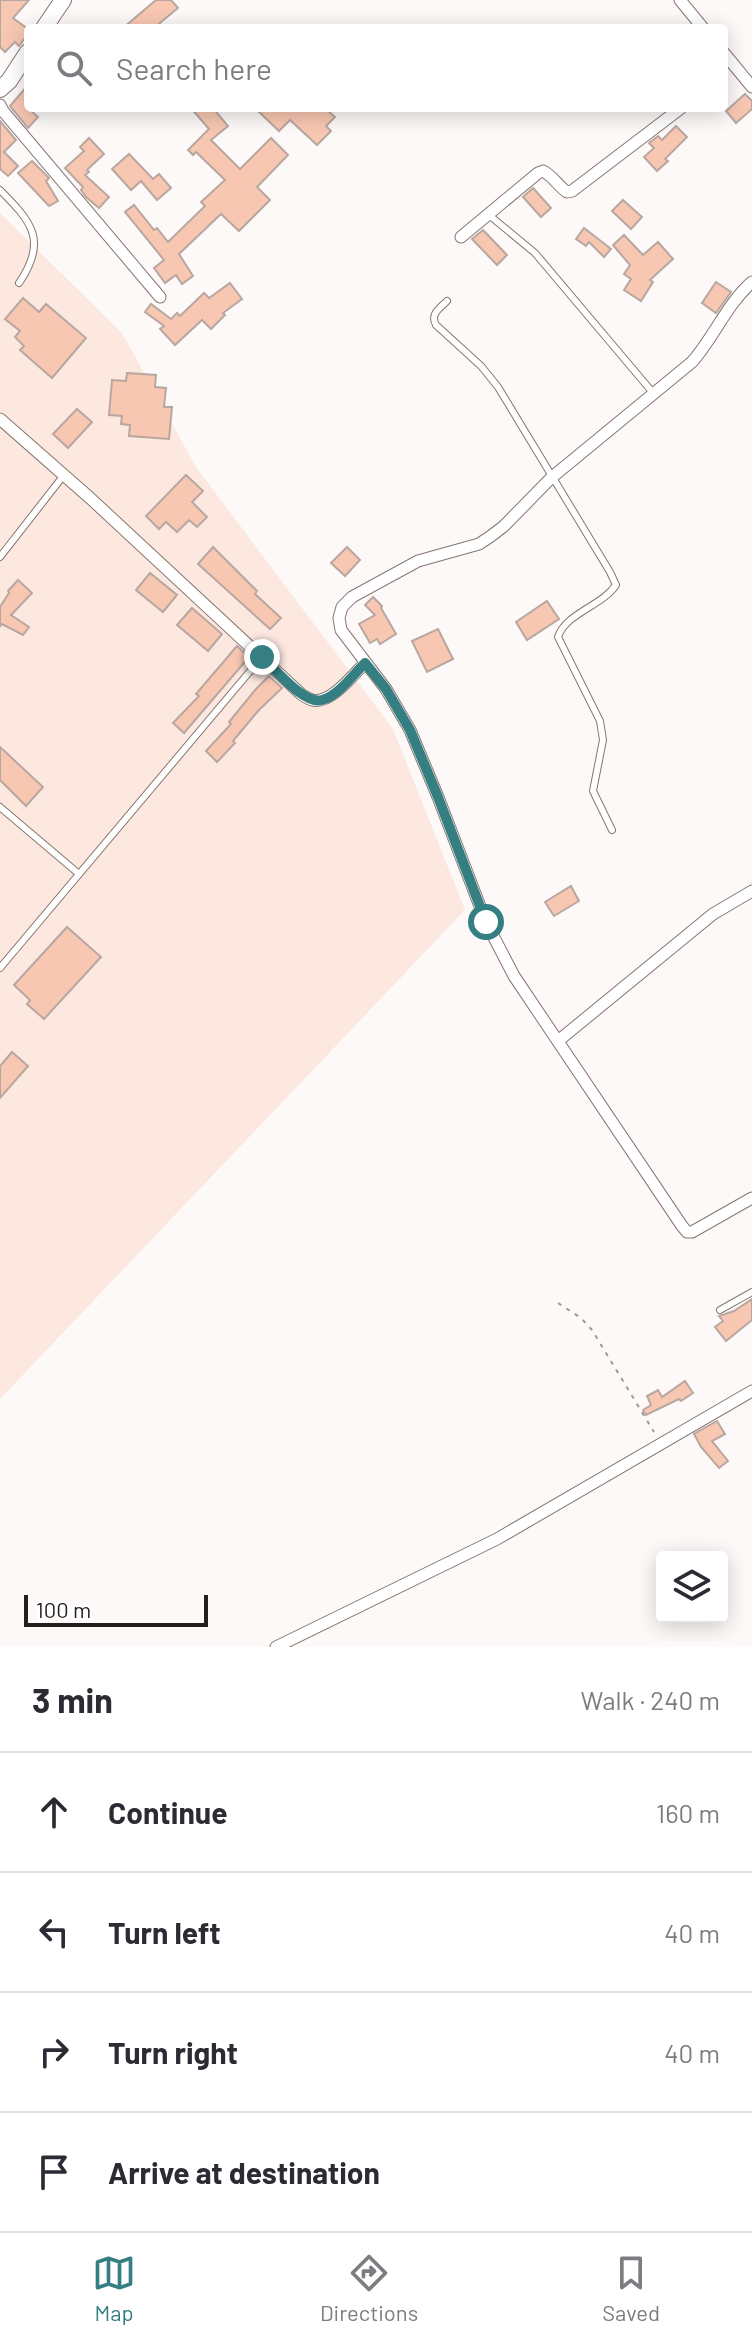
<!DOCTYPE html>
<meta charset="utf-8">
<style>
:root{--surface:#fff;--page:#f7f7f7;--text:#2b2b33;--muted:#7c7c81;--line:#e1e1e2;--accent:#357e82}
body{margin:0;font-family:Barlow,sans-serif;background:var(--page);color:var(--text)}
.controls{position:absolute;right:24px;bottom:24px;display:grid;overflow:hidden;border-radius:8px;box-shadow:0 4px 20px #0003}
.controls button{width:72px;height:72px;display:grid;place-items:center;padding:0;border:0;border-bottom:2px solid var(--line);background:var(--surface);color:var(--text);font:40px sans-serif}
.scale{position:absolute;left:24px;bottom:20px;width:184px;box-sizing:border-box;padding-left:8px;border:4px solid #251f1c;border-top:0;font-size:22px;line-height:28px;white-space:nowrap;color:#251f1c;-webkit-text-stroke:6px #fff;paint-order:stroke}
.stop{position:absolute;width:24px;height:24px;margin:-18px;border:6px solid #357e82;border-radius:50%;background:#fff}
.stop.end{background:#357e82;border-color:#fff;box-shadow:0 2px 8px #0008}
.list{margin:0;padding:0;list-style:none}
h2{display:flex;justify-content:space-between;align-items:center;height:104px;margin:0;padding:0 32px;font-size:34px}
h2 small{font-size:26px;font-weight:400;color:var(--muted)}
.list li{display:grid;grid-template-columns:52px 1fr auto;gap:24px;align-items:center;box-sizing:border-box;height:120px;padding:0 32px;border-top:2px solid var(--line)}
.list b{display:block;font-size:30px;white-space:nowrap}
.list em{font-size:26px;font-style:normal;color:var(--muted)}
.icon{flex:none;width:44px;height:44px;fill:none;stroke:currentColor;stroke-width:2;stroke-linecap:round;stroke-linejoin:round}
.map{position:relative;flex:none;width:752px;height:1647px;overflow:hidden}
.search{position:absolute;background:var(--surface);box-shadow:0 4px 20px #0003;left:24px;right:24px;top:24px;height:88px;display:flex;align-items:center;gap:20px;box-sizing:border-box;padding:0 28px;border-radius:8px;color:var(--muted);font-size:30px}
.sheet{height:584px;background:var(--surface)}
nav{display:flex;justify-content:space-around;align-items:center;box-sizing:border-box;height:112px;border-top:2px solid var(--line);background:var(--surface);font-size:22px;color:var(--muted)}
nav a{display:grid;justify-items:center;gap:4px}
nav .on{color:var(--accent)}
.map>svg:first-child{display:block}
</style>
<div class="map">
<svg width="752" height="1647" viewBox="0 0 752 1647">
<rect width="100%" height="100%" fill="#fdf9f8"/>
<polygon fill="#fde8e0" points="0,213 122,333 196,467 393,729 465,910 0,1399"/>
<g fill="#f8c7b2" stroke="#b8a7a0" stroke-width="2">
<polygon points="0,0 29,0 13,18 28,29 28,34 19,46 15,42 5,52 0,47"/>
<polygon points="156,0 171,0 178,8 154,28 123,28"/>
<polygon points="28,85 28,108 38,117 28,128 10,106"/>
<polygon points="745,94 752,101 752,109 736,123 726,111"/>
<polygon points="191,108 213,108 228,126 211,140 240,169 271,138 288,155 257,187 270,200 239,231 221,214 179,254 193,276 182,284 176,275 165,283 154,268 164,260 125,212 134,205 154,230 157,228 168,242 205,206 201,202 225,180 196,152 193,155 188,150 209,129"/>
<polygon points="255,108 325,108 335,117 326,126 331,131 317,145 290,120 279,131"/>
<polygon points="0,121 16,140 4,152 18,166 8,176 0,169"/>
<polygon points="676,126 687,137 665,159 668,161 657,171 644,157 654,148 649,143 658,136 662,140"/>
<polygon points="89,138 104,154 87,170 89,172 85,175 109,197 99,208 86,197 81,190 83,187 65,168 84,151 80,147"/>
<polygon points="129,154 153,179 159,174 171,188 157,200 141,181 131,190 112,169"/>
<polygon points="32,161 49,178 46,181 58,201 49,206 18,173"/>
<polygon points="533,188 551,208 541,217 523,197"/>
<polygon points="623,200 642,217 631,229 612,211"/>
<polygon points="584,228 611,249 604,257 589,242 586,246 576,239"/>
<polygon points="483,230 507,255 497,265 472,239"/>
<polygon points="624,235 643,255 658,242 673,259 650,280 653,282 641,301 624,290 631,279 624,274 630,265 613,245"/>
<polygon points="716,282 731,292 716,313 702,303"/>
<polygon points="230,283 242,299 223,313 225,315 211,329 202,320 175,345 160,329 164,326 145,312 151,304 171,319 177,313 180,316 204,293 209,298"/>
<polygon points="23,298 39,312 46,304 86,338 52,378 20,350 24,346 15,337 20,331 5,319"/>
<polygon points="127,373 156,375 155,387 166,388 164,407 172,407 169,439 129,436 130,425 121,424 122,416 109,415 112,380 126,381"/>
<polygon points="77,409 92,422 68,448 53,434"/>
<polygon points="186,475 203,491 192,502 207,517 197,527 189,520 177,532 166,522 159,529 146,516"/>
<polygon points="213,547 257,591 255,594 281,618 270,629 198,564"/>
<polygon points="347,547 360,560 345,576 331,563"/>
<polygon points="150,573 177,595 163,612 136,590"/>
<polygon points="18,580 32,593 11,615 29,627 23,635 2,624 0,626 0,607 9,593 8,591"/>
<polygon points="373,597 382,606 381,608 396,634 380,644 377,639 370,643 359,624 375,615 365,605"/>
<polygon points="547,601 559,619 527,640 516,622"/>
<polygon points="192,608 222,634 208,651 177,625"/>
<polygon points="438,629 453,659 427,672 412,641"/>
<polygon points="237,646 249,657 184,733 173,723 199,696 196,694"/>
<polygon points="269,676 282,688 258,711 233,741 235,743 217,762 206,751 231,724 229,722 256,689"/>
<polygon points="0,747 43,787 26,806 0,780"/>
<polygon points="571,886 579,901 554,916 545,902"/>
<polygon points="67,927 101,957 44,1019 27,1004 30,1000 14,985"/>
<polygon points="12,1052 28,1066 0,1098 0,1066"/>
<polygon points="752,1299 752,1320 726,1341 715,1327 723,1321 719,1316 734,1311"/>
<polygon points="685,1381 693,1393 681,1401 679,1399 646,1415 643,1410 651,1405 647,1396 658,1390 662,1397"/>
<polygon points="717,1421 725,1434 712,1441 728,1461 719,1468 701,1447 694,1434"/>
</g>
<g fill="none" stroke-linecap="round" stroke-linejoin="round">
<defs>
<g id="lane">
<path d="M0 190C32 222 48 241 19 283"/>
<polyline points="489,215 535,253 654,394"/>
<path d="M447 301C439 309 430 314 436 325L481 366 498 387 610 572 616 585C602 606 566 613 558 637L600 721 603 740 593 791 612 830"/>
<polyline points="0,557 64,475"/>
<polyline points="0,807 79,874"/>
<polyline points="0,968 262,657"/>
<polyline points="720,1310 752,1292"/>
</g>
<g id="street">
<polyline points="680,0 703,28"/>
<polyline points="724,53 752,87"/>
<polyline points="0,105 3,111 160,297"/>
<path d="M461 237 538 173 543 171C553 176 558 186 567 192L572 191 681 108"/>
<path d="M752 282C727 304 714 337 692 362L551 478 504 526 491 536 479 544 418 561 352 597 342 607 339 618 341 630 386 689 410 730 438 797 486 922 514 976 682 1226 687 1232H692L752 1198"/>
<path d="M0 419 90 498 301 694C302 695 311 700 312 700 330 705 353 675 365 663"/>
<polyline points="558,1041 713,914 752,891"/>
<polyline points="276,1647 497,1539 752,1391"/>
</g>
<g id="secondary">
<polyline points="44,28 63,0"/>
<polyline points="0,89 9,81 28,52"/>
</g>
</defs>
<use href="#lane" stroke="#867670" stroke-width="8"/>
<use href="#street" stroke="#867670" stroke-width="13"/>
<use href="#secondary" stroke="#867670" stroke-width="18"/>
<polyline stroke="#9f9a98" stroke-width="2" stroke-dasharray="4 6" stroke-linecap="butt" points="558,1303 581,1318 592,1330 654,1432"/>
<use href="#lane" stroke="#fff" stroke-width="6"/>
<use href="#street" stroke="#fff" stroke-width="11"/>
<use href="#secondary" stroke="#fff" stroke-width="16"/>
</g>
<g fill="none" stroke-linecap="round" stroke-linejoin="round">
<path stroke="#357e82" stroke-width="10" d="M262 657C275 669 304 705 322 700 338 696 353 675 365 663L386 689 410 730 438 797 486 922"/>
</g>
</svg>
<div class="controls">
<button><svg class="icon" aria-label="layers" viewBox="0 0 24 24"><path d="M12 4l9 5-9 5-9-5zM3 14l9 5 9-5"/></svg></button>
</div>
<div class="scale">100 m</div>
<div class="stop" style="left:486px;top:922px"></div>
<div class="stop end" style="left:262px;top:657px"></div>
<div class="search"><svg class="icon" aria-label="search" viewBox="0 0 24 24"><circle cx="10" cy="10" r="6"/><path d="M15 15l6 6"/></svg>Search here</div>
</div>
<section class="sheet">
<h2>3 min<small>Walk · 240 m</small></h2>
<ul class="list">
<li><svg class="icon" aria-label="ahead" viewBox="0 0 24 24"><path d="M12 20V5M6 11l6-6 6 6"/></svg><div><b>Continue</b></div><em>160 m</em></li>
<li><svg class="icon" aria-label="left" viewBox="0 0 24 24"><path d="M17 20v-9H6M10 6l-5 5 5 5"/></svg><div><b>Turn left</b></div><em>40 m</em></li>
<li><svg class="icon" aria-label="right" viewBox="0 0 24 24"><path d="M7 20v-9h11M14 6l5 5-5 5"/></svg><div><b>Turn right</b></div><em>40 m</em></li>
<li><svg class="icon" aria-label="arrive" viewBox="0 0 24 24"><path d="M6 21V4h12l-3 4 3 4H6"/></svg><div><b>Arrive at destination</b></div></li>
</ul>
</section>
<nav>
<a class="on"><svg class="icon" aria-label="map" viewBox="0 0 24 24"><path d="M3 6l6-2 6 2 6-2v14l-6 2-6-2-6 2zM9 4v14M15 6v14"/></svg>Map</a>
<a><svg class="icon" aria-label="directions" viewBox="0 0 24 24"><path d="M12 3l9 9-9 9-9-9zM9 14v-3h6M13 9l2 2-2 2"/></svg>Directions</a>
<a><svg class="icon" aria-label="saved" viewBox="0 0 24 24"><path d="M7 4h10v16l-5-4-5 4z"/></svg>Saved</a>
</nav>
